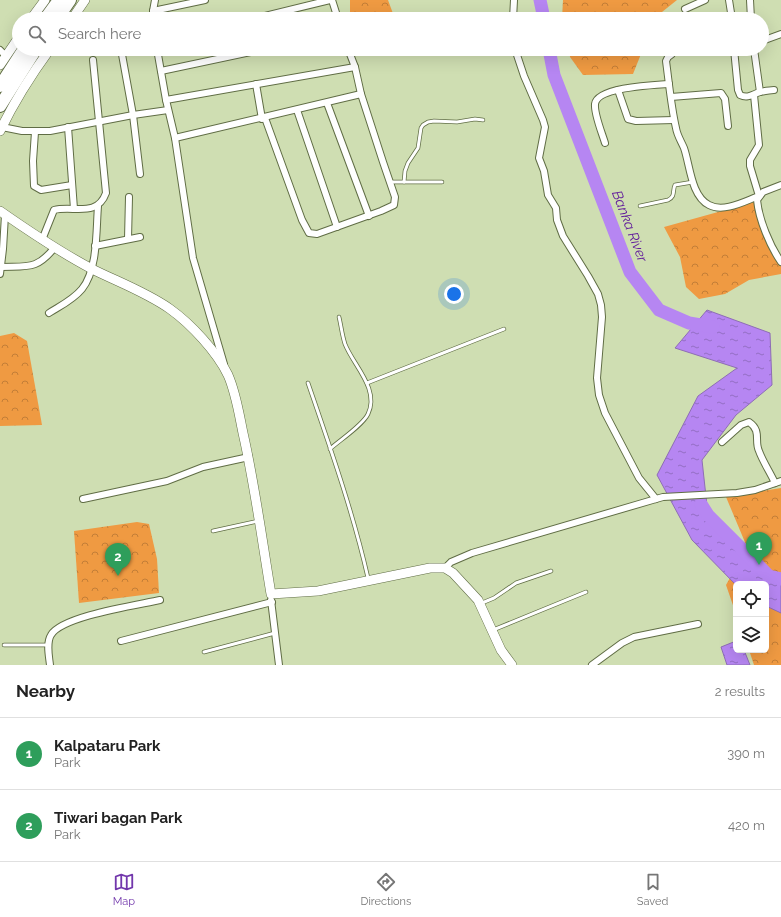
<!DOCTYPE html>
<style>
:root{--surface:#fff;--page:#f2f2f2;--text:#222;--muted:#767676;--line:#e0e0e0;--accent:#7237ac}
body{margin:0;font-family:Raleway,sans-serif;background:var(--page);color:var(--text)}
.controls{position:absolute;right:12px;bottom:12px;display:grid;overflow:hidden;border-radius:6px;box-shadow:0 4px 16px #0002}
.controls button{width:36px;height:36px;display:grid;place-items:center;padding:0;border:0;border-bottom:1px solid var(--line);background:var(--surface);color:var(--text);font:20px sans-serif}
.you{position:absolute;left:454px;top:294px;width:14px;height:14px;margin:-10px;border:3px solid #fff;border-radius:50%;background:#1a73e8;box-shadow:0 0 0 6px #1a73e833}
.badge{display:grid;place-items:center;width:26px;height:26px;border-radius:50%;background:var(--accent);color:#fff;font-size:13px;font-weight:700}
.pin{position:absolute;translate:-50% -33px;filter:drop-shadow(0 1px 2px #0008)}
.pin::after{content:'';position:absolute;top:21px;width:14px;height:12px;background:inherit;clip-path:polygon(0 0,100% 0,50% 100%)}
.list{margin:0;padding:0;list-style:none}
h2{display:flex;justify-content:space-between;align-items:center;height:52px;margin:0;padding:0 16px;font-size:17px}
h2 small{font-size:13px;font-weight:400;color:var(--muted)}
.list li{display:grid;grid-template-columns:26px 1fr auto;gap:12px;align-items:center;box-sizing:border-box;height:72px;padding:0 16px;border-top:1px solid var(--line)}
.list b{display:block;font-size:15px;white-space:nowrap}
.list p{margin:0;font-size:13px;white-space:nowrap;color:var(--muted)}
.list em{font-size:13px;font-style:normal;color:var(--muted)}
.icon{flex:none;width:22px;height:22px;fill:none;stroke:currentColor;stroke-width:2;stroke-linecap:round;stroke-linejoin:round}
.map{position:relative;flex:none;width:781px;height:665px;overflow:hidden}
.search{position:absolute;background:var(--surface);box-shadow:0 4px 16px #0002;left:12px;right:12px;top:12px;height:44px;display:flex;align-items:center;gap:10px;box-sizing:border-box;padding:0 14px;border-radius:22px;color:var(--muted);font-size:15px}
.sheet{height:196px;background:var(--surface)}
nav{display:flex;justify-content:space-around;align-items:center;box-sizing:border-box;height:56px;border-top:1px solid var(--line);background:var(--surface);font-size:11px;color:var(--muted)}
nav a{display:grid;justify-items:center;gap:2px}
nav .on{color:var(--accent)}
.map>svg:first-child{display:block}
</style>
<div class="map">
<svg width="781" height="665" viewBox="0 0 781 665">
<defs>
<pattern id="park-crowns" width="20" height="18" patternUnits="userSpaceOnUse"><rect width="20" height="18" fill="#ef9a42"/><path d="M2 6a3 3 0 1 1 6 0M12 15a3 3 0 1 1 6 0" fill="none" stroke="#c27e37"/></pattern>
<pattern id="water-ripples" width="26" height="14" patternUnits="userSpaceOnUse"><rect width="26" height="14" fill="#b686f2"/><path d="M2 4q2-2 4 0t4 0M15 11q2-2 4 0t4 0" fill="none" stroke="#946ec4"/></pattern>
</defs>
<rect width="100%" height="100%" fill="#cfdeb2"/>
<g fill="url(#park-crowns)">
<polygon points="350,0 388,0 395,19 372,19 350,15"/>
<polygon points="563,0 677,0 657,16 656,19 562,19"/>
<polygon points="569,49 643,49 633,74 583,75 570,57"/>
<polygon points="754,202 781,264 781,274 749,280 725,294 699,299 686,287 680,257 664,227"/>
<polygon points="14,333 27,341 42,425 0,426 0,336"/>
<polygon points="781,488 781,665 754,665 749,650 766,650 766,584 736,584 736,614 726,585 747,547 726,497"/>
<polygon points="137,522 149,524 157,559 159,593 79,603 74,531"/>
</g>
<g fill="url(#water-ripples)" stroke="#8e6eb4">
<polygon points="707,310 770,333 772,385 736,415 702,460 708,515 769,576 781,577 781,613 766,606 766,584 736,585 692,540 657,475 698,396 737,368 675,348"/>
<polygon points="736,641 736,650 744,650 750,665 727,665 721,647"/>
</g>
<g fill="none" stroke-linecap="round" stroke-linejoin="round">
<g stroke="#b686f2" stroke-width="13">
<polyline points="540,0 544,19"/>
<polyline points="549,49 554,75 630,272 659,310 689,323 713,327"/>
<polyline points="701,504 708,515 769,576 781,579"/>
</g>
<defs>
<g id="lane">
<polyline points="390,182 442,182"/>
<polyline points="404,182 405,171 408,163 418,148 421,128 423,125 428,122 434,121 457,122 475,119 483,120"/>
<path d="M640 206 668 200C676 196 672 191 675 185L693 182"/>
<path d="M308 383C330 447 353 512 368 578"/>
<polyline points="367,383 504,329"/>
<path d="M330 449C340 440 363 425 368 414 380 389 353 365 345 344 342 335 341 325 339 317"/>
<polyline points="213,531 258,521"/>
<polyline points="482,603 494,598 516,583 551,571"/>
<polyline points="493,630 586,592"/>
<polyline points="4,645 49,645"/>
<polyline points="204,652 275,633"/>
</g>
<g id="street">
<polyline points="332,0 338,19"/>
<polyline points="729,0 732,19"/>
<polyline points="750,0 751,19"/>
<polyline points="685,9 705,0"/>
<polyline points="153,11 205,0"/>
<polyline points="154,19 153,11 155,0"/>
<polyline points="252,19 330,0"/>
<polyline points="513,19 514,0"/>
<polyline points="762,41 781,34"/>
<polyline points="121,49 133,115 140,174"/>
<polyline points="157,49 166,100 175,138 193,258 224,364"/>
<polyline points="515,49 524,76 543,120 545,127 539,158 544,171 548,195 556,208 557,220 563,236 588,276 598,294 601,305 602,317 597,378 599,395 605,413 639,478 656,499"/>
<path d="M672 49V54L668 57 666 61C669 83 671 106 676 128 677 135 681 141 684 148 690 165 691 196 709 205 724 213 745 201 759 196L750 166V160L759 145 754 95"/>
<path d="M734 49 738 90 740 95C748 99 753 94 760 92 765 91 770 90 774 90"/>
<polyline points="754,49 760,92"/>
<polyline points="0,50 6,56"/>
<polyline points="161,71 265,49"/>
<polyline points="256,84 262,119"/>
<polyline points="618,90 628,119 636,121 674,120"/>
<polyline points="671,97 721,93 725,99 728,126"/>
<polyline points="166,100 355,67"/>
<polyline points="327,103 369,216"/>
<polyline points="297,110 337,227"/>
<polyline points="265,118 302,220 309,233 317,234 381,211 394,205 395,197 383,162 361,94 355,67 348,49"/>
<polyline points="2,127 22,131 50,131 133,115 168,110"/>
<polyline points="68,127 74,209"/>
<polyline points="35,132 33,161 34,186 41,190 72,185"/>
<polyline points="175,138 361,94"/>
<path d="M605 143C602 133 594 114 595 104 597 87 655 85 669 84"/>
<path d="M781 185 763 192 757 200C759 220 770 246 781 262"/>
<polyline points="128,239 129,197"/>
<path d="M42 240 54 210C73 205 97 218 106 193L93 60"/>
<polyline points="95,246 140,237"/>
<path d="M1 267C28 266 37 270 55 247"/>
<polyline points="0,274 3,249 5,215"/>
<path d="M49 313C60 306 73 300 82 289 98 269 96 231 98 206"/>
<path d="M722 442 741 425 749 422C762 431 754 441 759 451 763 462 770 472 775 483"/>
<polyline points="83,499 167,481 203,467 249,457"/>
<polyline points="445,568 451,562 472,553 656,499 663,497 737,493 755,490 781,481"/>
<polyline points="271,600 279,665"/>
<polyline points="121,641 272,602"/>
<path d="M50 665C49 656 46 643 51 635 62 616 138 605 160 600"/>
<polyline points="592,665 622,643 634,637 698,624"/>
</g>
<g id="secondary">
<polyline points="31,19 45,0"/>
<polyline points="72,19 85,0"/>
<polyline points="0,65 19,37"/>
<path d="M0 131C14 102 31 75 50 49"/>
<path d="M0 211C30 232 60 252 92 269 118 282 146 292 170 309 191 324 217 352 228 375 236 393 239 414 243 433 255 486 262 540 271 594L318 591 430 568H445L453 573 478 600 501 650 512 665"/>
</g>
<g id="highway">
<polyline points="45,19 59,0"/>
<polyline points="57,19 70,0"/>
<polyline points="0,86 24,49"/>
<polyline points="0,106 36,49"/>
</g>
</defs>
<use href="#lane" stroke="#606d45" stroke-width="4.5"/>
<use href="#street" stroke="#606d45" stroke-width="8"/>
<use href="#secondary" stroke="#606d45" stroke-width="10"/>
<use href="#highway" stroke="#606d45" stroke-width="14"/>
<use href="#lane" stroke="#fff" stroke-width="3"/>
<use href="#street" stroke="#fff" stroke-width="6"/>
<use href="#secondary" stroke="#fff" stroke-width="9"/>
<use href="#highway" stroke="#fff" stroke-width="12"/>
</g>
<g text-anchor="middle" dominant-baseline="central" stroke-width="3" stroke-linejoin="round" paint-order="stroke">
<g font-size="14" font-style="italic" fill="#611b9b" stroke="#cfdeb2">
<text transform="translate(630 226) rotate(69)">Banka River</text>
</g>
</g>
</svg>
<div class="controls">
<button><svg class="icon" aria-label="locate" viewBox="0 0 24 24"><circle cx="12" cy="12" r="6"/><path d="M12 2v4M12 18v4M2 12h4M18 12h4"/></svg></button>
<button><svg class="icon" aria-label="layers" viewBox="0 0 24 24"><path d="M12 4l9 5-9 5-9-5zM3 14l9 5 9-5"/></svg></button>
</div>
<div class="you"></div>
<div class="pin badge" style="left:759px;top:565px;background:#2e9e5b">1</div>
<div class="pin badge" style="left:118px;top:576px;background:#2e9e5b">2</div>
<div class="search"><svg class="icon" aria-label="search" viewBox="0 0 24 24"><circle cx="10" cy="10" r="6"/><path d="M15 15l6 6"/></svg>Search here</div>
</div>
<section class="sheet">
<h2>Nearby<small>2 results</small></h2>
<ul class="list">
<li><span class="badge" style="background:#2e9e5b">1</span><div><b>Kalpataru Park</b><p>Park</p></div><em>390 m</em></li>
<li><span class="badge" style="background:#2e9e5b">2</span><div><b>Tiwari bagan Park</b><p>Park</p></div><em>420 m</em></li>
</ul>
</section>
<nav>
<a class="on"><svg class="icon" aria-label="map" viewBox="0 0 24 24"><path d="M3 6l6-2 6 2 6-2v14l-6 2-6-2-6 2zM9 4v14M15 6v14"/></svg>Map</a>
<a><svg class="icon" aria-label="directions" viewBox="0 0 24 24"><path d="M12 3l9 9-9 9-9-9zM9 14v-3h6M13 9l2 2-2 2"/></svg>Directions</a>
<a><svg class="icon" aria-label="saved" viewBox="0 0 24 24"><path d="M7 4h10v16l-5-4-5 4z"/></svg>Saved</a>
</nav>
